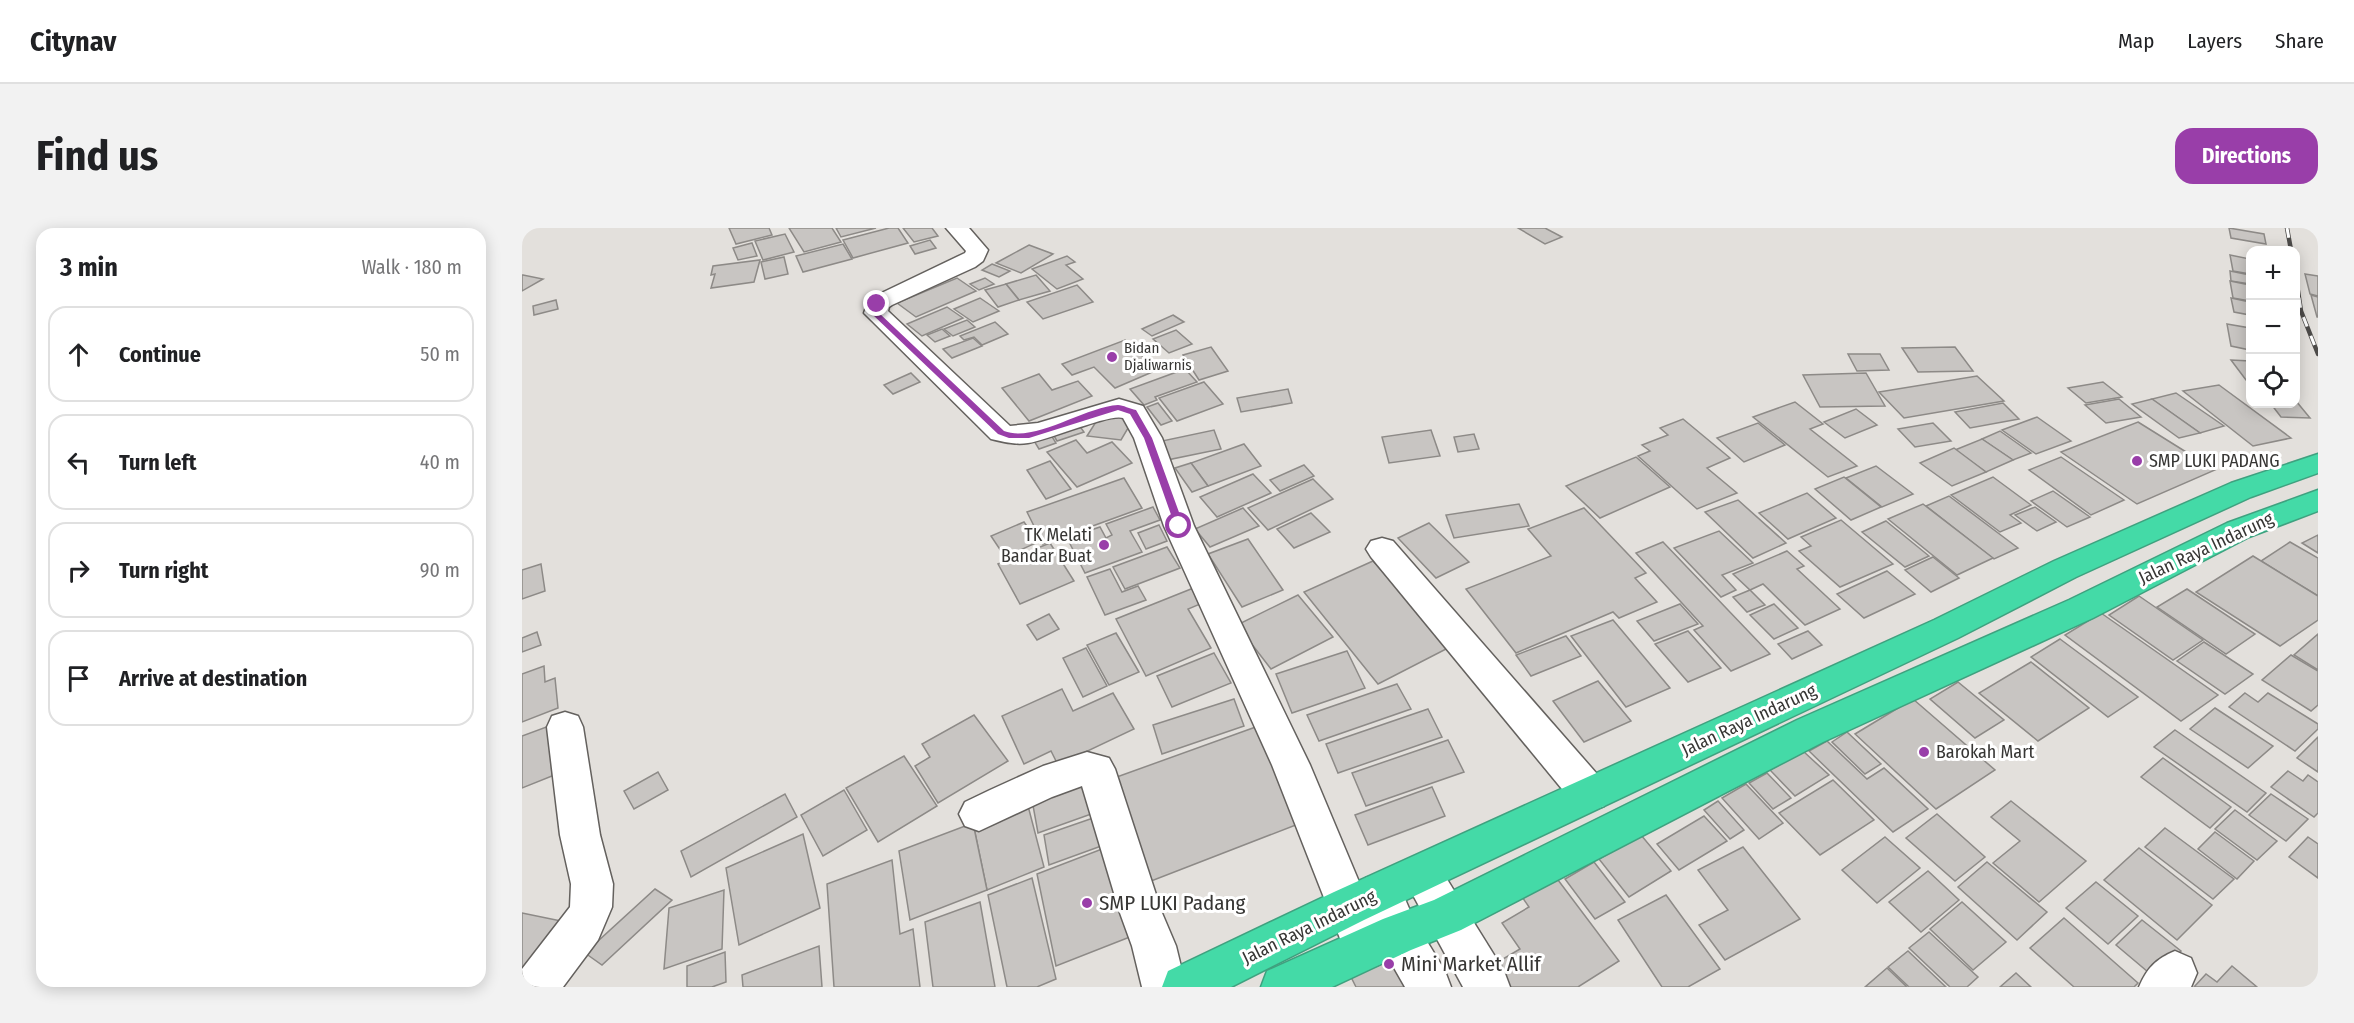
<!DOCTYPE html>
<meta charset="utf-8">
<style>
:root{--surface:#fff;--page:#f2f2f2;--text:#202124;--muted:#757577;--line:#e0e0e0;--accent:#993ea9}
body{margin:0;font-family:"Fira Sans Condensed",sans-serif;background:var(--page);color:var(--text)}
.controls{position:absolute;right:18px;top:18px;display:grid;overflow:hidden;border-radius:12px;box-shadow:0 3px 15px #0003}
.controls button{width:54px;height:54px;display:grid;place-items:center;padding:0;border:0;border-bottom:2px solid var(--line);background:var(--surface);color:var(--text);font:30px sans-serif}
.stop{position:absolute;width:18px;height:18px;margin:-14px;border:4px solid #993ea9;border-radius:50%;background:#fff}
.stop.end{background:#993ea9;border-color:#fff;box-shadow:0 2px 6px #0008}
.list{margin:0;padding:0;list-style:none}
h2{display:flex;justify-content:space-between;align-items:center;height:78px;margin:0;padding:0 24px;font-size:26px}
h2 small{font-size:20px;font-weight:400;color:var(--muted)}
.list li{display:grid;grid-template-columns:39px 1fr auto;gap:18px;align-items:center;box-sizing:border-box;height:96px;margin:0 12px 12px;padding:0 12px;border:2px solid var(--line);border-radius:18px}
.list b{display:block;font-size:22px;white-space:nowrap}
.list em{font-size:20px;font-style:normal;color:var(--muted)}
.icon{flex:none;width:33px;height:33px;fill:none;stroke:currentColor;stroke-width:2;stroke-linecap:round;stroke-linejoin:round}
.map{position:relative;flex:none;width:1796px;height:759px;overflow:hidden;border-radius:18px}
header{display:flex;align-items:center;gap:36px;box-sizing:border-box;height:84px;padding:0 30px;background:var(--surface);border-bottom:2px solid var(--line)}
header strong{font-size:28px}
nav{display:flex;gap:33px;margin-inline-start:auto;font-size:21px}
.intro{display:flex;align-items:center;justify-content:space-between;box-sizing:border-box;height:144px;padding:0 36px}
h1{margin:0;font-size:42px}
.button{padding:15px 27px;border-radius:18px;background:var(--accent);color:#fff;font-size:21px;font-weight:700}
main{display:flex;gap:36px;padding:0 36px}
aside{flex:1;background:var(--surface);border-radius:18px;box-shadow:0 3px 15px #0003}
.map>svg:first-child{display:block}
</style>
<header>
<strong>Citynav</strong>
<nav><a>Map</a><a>Layers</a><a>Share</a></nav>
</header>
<div class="intro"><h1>Find us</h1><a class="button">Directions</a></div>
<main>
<aside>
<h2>3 min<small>Walk · 180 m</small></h2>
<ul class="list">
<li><svg class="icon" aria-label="ahead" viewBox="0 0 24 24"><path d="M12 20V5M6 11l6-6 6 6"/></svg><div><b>Continue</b></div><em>50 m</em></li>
<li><svg class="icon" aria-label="left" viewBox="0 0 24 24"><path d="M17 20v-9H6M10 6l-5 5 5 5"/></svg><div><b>Turn left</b></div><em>40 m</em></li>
<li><svg class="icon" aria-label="right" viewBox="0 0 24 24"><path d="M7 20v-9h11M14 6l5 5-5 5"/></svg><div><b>Turn right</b></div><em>90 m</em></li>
<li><svg class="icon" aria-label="arrive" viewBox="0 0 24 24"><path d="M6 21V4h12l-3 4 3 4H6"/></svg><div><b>Arrive at destination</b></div></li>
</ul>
</aside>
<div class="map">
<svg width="1796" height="759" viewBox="0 0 1796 759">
<rect width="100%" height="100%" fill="#e3e0dc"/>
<g fill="#c8c5c2" stroke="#8d8a87" stroke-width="1.5">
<polygon points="207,0 247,0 250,7 214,16"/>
<polygon points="267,0 310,0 319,14 282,24"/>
<polygon points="314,0 354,0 319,9"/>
<polygon points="367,0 376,0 386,15 331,30 321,12"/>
<polygon points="381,0 410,0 416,8 392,14"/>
<polygon points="996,0 1023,0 1040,9 1023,16"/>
<polygon points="1707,0 1742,6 1744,16 1709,10"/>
<polygon points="263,6 272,24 241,32 233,13"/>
<polygon points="408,12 414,20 393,26 388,18"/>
<polygon points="230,15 235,28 216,32 211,20"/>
<polygon points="321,16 330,31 281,44 274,28"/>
<polygon points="507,17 531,26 499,45 474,35"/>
<polygon points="1708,27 1728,31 1728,46 1711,43"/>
<polygon points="545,28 553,34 544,37 561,51 535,61 510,41"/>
<polygon points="262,29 266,46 243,51 239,34"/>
<polygon points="238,32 232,54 189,60 193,46 189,47 191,38"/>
<polygon points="470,36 488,43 477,49 460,42"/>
<polygon points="1708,43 1728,47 1728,56 1709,53"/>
<polygon points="1783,46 1796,48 1796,68 1788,66"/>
<polygon points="0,47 1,47 21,51 0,63"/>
<polygon points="514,47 528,63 497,72 484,56"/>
<polygon points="435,50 454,63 394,89 375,75"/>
<polygon points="463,50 472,56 457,62 448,56"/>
<polygon points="1708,53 1728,57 1728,73 1711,70"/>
<polygon points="484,56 497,72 476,79 463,62"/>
<polygon points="555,57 571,74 521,91 505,74"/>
<polygon points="1789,67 1796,69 1796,89 1795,89"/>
<polygon points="458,70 477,83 451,94 432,81"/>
<polygon points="1709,70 1728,74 1728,87 1712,84"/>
<polygon points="34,72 36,81 12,87 11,78"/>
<polygon points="425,79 441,90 400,108 385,96"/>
<polygon points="651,87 662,94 630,108 620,101"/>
<polygon points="445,92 453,99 431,108 422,101"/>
<polygon points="473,94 486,106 460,117 452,109 442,112 438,108"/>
<polygon points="1705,96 1728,100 1728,122 1709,118"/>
<polygon points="420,101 428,108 413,114 405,107"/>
<polygon points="654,102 670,116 647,125 631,111"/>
<polygon points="451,110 460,118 430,130 421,121"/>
<polygon points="603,112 635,142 593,160 572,139 550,147 540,136"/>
<polygon points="689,119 706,143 677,152 661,127"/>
<polygon points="1433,119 1451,143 1396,144 1380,120"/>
<polygon points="1326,126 1358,126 1367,142 1335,143"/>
<polygon points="1709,132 1728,133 1728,152 1724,152"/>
<polygon points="663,141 675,154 633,169 635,172 622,177 608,161"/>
<polygon points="389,145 398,154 371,166 362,157"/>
<polygon points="1344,145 1363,178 1298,179 1281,147"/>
<polygon points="517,146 530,162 556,153 570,168 507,193 480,160"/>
<polygon points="1455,148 1482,173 1382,190 1357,164"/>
<polygon points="682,154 701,176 655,193 637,170"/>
<polygon points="1581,154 1600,169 1564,175 1546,160"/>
<polygon points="1697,157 1769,210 1731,218 1661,163"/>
<polygon points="766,161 770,175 719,184 715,170"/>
<polygon points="1654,165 1702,198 1678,205 1630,171"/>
<polygon points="1597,171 1619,189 1584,195 1563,177"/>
<polygon points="1630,171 1678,205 1657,210 1610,176"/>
<polygon points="1774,173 1788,190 1759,189 1749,176 1774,176"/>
<polygon points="1273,174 1301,196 1288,201 1335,238 1306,249 1231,189"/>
<polygon points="636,175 650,193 639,197 625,179"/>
<polygon points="1481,175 1497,191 1448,200 1433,184"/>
<polygon points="1334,181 1355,197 1323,210 1302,194"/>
<polygon points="579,186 612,190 599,212 565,208"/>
<polygon points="1515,189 1549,213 1514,226 1480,202"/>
<polygon points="1161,191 1208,230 1185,240 1215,265 1175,281 1116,228 1128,223 1120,217 1146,207 1138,200"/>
<polygon points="554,193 562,204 535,213 528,201"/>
<polygon points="1616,194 1693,242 1615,276 1539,224"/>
<polygon points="1236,195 1263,217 1222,234 1195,210"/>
<polygon points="1411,195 1429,213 1393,219 1376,201"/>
<polygon points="526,202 534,215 517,221 509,208"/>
<polygon points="692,202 699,221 645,232 640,213"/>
<polygon points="909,202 918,228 867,235 860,209"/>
<polygon points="1478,203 1509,225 1491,232 1460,211"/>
<polygon points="952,206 957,221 936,224 932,209"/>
<polygon points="1460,211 1491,232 1464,244 1433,222"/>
<polygon points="554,212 565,225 590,214 610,235 555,259 525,224"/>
<polygon points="722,216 739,238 686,258 669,235"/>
<polygon points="1432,220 1464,244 1430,258 1398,235"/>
<polygon points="1114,229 1148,259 1078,290 1044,258"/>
<polygon points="1539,229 1602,272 1569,287 1507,242"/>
<polygon points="528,233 549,261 524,271 505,242"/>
<polygon points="669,235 686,258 670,264 653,240"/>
<polygon points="782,237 792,248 758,263 748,252"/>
<polygon points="1354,238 1391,266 1360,279 1324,250"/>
<polygon points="731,246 749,265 695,289 678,269"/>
<polygon points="1322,249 1359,279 1329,292 1293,261"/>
<polygon points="1471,249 1509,277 1488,287 1499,295 1478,304 1429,267"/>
<polygon points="602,250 620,280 521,316 505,284"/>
<polygon points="791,251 811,271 746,302 726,280"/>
<polygon points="1531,263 1568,289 1545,299 1509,273"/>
<polygon points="1285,265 1314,290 1266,311 1237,285"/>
<polygon points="1427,268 1496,320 1472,331 1404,278"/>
<polygon points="1216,272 1264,315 1231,330 1183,284"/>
<polygon points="997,276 1007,298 932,310 924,287"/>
<polygon points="1401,276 1471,330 1435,347 1366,291"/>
<polygon points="631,279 638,292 608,303 620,324 563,345 545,310 578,299 584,310 590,307 584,296"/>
<polygon points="1513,279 1534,294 1515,303 1493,287"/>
<polygon points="721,280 737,298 688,319 673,301"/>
<polygon points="1062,280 1124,345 1113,350 1135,374 1097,390 1091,384 994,425 944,361 1029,328 1006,301"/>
<polygon points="789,285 808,304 772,320 755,301"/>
<polygon points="1319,292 1371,336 1318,359 1277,323 1289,318 1279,309"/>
<polygon points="1364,293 1407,328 1383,339 1340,304"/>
<polygon points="502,294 516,314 483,329 469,308"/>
<polygon points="907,295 947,334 914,350 876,310"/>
<polygon points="637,297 645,313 624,321 616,305"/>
<polygon points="1197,303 1231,335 1200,347 1214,362 1199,369 1152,320"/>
<polygon points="1796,307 1796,325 1780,315"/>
<polygon points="726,311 761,362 720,379 686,326"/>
<polygon points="1141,314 1248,426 1209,443 1172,402 1181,398 1114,325"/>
<polygon points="1768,314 1796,330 1796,368 1739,333"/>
<polygon points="528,315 552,353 498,376 476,336"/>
<polygon points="645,319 658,340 603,361 591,339"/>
<polygon points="1265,323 1282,338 1275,341 1318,381 1283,397 1241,356 1228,362 1211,346"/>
<polygon points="1731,328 1796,368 1796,392 1758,418 1674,364"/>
<polygon points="1411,329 1437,350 1409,364 1383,342"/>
<polygon points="851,333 928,419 856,456 782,364"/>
<polygon points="19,336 23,363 0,371 0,342"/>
<polygon points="588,341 600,364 616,358 624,372 583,387 565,349"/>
<polygon points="1365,343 1393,366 1342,390 1315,366"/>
<polygon points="674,359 683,374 666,381 689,420 624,448 594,391"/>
<polygon points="1665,361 1733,406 1704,426 1635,379"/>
<polygon points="1228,362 1243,377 1225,384 1211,369"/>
<polygon points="776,367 811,409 749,441 715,397"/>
<polygon points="1617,368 1681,412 1651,432 1587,387"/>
<polygon points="1158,376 1176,396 1132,413 1115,393"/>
<polygon points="1252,376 1276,400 1252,411 1228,387"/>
<polygon points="1579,385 1696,467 1659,493 1543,407"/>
<polygon points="527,386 537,401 515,412 505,397"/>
<polygon points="1091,392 1148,460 1104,479 1049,408"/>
<polygon points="1166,403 1199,440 1166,454 1133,416"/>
<polygon points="1286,403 1300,417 1270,431 1256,416"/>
<polygon points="15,404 19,417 0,424 0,410"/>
<polygon points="594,405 617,444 587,457 565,417"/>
<polygon points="1796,406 1796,442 1772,427"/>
<polygon points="1044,408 1059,428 1009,448 994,427"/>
<polygon points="1538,411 1616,469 1586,489 1509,429"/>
<polygon points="1682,414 1731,446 1703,466 1655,433"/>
<polygon points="564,420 585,458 561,469 541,430"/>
<polygon points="825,423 843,460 770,485 754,446"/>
<polygon points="692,425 709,455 650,479 635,448"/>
<polygon points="1769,427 1796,443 1796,477 1789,483 1740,452"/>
<polygon points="1509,434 1567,480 1516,513 1457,465"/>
<polygon points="22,438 23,454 33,450 36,480 0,494 0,446"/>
<polygon points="1076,453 1109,493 1062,514 1031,473"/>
<polygon points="1436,454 1482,492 1453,510 1408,471"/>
<polygon points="875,456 889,481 797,513 785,487"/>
<polygon points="540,461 551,483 591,465 612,501 536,537 529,523 502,536 480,488"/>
<polygon points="1723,465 1736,474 1746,465 1796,496 1796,501 1773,523 1707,479"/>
<polygon points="712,471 722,498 640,526 631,497"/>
<polygon points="1391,471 1473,542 1414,581 1333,506"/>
<polygon points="1693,480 1751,518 1726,540 1668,501"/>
<polygon points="906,481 920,509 816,545 804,516"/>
<polygon points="452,487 486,533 416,575 393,538 408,529 400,516"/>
<polygon points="742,496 784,593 624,655 592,550"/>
<polygon points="27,498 30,548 0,560 0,508"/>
<polygon points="1653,502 1744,565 1725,584 1632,519"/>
<polygon points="1325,504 1359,536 1343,546 1310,514"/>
<polygon points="1796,509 1796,544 1775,530"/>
<polygon points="926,512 942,544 844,578 830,545"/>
<polygon points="1305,513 1345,551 1362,540 1406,581 1371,604 1287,523"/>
<polygon points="1281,523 1307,547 1273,568 1248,542"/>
<polygon points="382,528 415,578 356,614 324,560"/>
<polygon points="1641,530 1709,579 1688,600 1619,549"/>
<polygon points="1766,543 1781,553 1786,547 1796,554 1796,585 1792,589 1749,559"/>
<polygon points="136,544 146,562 112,581 102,563"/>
<polygon points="1245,545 1269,570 1251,581 1227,555"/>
<polygon points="1311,552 1352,592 1298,627 1257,585"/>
<polygon points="564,553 572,585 516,605 510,572"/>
<polygon points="1224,556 1261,595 1237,611 1200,570"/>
<polygon points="910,559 923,588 846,617 833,587"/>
<polygon points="322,562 345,602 301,628 279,587"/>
<polygon points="263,566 275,589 169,649 159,623"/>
<polygon points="1749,566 1786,591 1764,613 1727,587"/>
<polygon points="1196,573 1222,602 1208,611 1182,582"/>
<polygon points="1489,573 1564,633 1517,674 1471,635 1498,613 1469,589"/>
<polygon points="505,574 522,639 465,662 451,595"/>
<polygon points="1713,582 1755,613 1735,632 1693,601"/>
<polygon points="1415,586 1463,629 1433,653 1384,610"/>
<polygon points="1182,588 1205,613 1157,642 1135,616"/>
<polygon points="574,589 582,617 527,637 522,607"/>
<polygon points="451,595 465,662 388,692 377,623"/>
<polygon points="1643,600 1712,651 1691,671 1623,619"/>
<polygon points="1693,604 1732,633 1715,651 1676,621"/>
<polygon points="281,606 298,680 217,717 204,640"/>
<polygon points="1119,607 1149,643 1107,669 1077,631"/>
<polygon points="1363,609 1398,640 1355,675 1320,642"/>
<polygon points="1786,609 1796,616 1796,650 1767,629"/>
<polygon points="593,616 618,705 534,738 515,646"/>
<polygon points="1221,619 1278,691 1203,732 1177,697 1206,682 1176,642"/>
<polygon points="1617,620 1690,677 1655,712 1582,652"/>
<polygon points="370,632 378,706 391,701 398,759 312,759 305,656"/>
<polygon points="1072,634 1103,674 1073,691 1043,651"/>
<polygon points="1465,634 1525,684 1495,712 1436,659"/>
<polygon points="1406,643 1437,672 1399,704 1367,674"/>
<polygon points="1030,644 1097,733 1056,759 983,759 969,738 998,721 980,695 1007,679 996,663"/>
<polygon points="510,650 534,751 515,759 485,759 466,667"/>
<polygon points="1574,654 1616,688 1586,716 1544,680"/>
<polygon points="133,661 150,672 80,737 63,725"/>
<polygon points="202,662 200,721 142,741 147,680"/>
<polygon points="1144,667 1198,741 1166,759 1140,759 1096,692"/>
<polygon points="458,674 473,759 411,759 403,694"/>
<polygon points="1440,674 1484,714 1451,742 1408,701"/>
<polygon points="0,685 39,693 0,741"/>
<polygon points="1542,690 1616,755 1612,759 1552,759 1508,720"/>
<polygon points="1620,692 1659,723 1632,749 1594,717"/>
<polygon points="1407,704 1456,749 1445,759 1428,759 1387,720"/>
<polygon points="297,718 300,759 221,759 220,747"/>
<polygon points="1386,723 1424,759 1387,759 1366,739"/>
<polygon points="203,724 204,754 190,759 165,759 165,738"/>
<polygon points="875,724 895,759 834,759 829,749"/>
<polygon points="1710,738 1735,759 1672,759 1684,746 1695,754"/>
<polygon points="1365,740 1385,759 1343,759"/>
<polygon points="1494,745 1509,759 1478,759"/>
</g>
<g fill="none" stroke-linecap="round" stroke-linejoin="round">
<defs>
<g id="minor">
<path d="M424 0H447L466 22 461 33 453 39 370 77 367 79 366 83 488 198 516 195 597 171 621 178 640 210 672 298 788 537 840 661 844 650 859 645 874 650 892 692 923 743 929 759H883L863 724 858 736 843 742 828 736 750 537 642 298 612 210 601 190C589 185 526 212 506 215 493 217 482 214 469 211L342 85 347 71 443 25 444 23Z"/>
<polygon points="860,310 871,313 1082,554 1087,566 1082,578 1068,583 1054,578 849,329 844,321 849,313"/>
<polygon points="43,484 56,488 61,499 78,607 91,656 90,679 76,712 41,759 0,759 0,741 48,679 49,656 38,607 25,499 30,488"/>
<polygon points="565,524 587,530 593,541 640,685 654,718 664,759 620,759 610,718 598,685 560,558 530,569 457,603 443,598 437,586 443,574 468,562 521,538"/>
<polygon points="899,626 913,632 982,743 988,759 941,759 879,645 885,632"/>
<path d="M1653 723 1669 730 1675 745 1669 759H1617C1625 740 1634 731 1653 723Z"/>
</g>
<g id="highway">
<polygon points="1796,226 1796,245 1729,269 1554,349 1436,410 842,692 709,759 640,759 646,743 812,664 1412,392 1532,333 1709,255"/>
<polygon points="1796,262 1796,283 1727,309 1571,390 1301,514 939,702 889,722 810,759 739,759 745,743 861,691 912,672 1275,492 1547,372 1705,295"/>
</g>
</defs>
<use href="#minor" stroke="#64615e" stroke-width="3"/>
<use href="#highway" stroke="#3fa17f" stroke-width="3"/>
<use href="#minor" fill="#fff" fill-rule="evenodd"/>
<use href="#highway" fill="#44daa7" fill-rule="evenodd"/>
<defs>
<g id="rail">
<polyline points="1765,0 1769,22"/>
<polyline points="1774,50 1779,83 1796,126"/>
</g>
</defs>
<use href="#rail" stroke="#4d4b49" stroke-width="4.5"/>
<use href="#rail" stroke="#fff" stroke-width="3" stroke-dasharray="10" stroke-linecap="butt"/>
</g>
<path fill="#993ea9" d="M353 74 359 76 357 85 482 203C513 215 562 179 596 177 601 177 608 181 614 182L630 210 662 298 660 301 653 298 622 210 608 186 596 182 507 210H487L476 206 351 87Z"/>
<g fill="#993ea9" stroke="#fff" stroke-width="2">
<circle cx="590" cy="129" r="6"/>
<circle cx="1615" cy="233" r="6"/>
<circle cx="582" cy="317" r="6"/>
<circle cx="1402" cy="524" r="6"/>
<circle cx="565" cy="675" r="6"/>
<circle cx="867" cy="736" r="6"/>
</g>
<g text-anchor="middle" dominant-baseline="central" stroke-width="6" stroke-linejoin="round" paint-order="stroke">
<g font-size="15" fill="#373634" stroke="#fff" text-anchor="start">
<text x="602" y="120">Bidan<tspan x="602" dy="17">Djaliwarnis</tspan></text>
</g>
<g font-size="18" fill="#373634" stroke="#fff" text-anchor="start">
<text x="1627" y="233">SMP LUKI PADANG</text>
<text x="570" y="307" text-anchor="end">TK Melati<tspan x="570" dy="21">Bandar Buat</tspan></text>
<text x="1414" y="524">Barokah Mart</text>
</g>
<g font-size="18" fill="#373634" stroke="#fff">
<text transform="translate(1684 320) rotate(-25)">Jalan Raya Indarung</text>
<text transform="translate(1227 492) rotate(-25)">Jalan Raya Indarung</text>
<text transform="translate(787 699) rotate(-26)">Jalan Raya Indarung</text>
</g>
<g font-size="21" fill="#373634" stroke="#fff" text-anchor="start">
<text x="577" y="675">SMP LUKI Padang</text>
<text x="879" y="736">Mini Market Allif</text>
</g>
</g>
</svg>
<div class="controls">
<button>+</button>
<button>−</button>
<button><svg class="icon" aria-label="locate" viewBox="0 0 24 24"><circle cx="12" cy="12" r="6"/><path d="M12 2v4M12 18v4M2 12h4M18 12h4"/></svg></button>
</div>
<div class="stop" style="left:657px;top:298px"></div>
<div class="stop end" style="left:355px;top:76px"></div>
</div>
</main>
